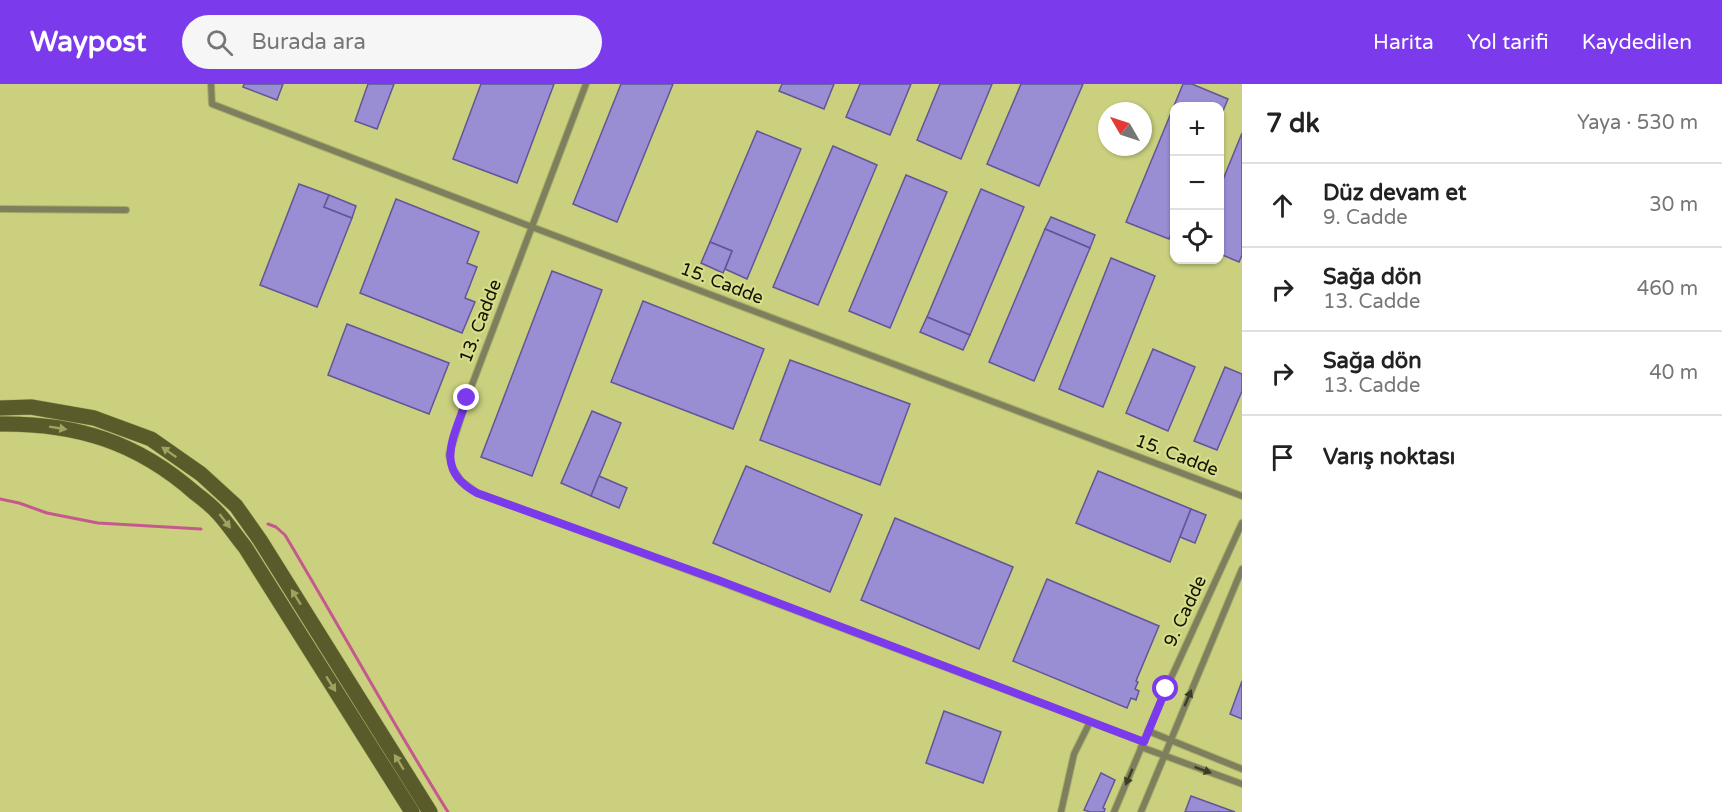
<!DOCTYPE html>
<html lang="tr">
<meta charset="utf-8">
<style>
:root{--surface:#fff;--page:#f6f6f6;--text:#222;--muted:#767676;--line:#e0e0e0;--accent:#7c3aed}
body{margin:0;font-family:"Varela Round",sans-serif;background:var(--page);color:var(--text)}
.controls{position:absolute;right:18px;top:18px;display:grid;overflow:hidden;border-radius:12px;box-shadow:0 2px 4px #0004}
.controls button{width:54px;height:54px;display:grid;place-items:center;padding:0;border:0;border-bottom:2px solid var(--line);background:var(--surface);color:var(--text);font:30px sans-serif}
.compass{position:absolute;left:1098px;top:18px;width:54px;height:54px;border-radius:50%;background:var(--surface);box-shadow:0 2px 4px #0004;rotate:309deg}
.stop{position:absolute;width:18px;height:18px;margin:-14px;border:4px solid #7c3aed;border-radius:50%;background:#fff}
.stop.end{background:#7c3aed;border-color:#fff;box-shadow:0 2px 6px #0008}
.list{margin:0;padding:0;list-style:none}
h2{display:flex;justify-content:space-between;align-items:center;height:78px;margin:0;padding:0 24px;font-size:26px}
h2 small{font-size:20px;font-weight:400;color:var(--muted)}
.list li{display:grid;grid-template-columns:39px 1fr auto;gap:18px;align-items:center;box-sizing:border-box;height:84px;padding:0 24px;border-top:2px solid var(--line)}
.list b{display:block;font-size:22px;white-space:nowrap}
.list p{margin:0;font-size:20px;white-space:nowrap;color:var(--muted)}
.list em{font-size:20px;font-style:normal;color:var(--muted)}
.icon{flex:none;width:33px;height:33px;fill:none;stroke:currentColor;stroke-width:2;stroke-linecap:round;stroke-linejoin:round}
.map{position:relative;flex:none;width:1242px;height:728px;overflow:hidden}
header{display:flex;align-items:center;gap:36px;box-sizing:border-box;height:84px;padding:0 30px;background:var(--accent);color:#fff}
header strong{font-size:28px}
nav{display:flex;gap:33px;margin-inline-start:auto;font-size:21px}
.search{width:420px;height:54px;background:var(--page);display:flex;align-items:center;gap:15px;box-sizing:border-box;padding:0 21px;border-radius:33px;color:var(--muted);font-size:22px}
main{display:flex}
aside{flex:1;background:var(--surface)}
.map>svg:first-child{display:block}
</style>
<header>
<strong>Waypost</strong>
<div class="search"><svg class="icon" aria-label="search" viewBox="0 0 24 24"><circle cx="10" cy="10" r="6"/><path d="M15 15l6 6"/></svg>Burada ara</div>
<nav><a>Harita</a><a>Yol tarifi</a><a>Kaydedilen</a></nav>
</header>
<main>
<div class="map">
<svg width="1242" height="728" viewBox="0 0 1242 728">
<rect width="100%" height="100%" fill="#cad07e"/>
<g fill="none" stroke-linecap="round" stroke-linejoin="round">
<g stroke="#c5598e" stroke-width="3">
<polyline points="0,415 19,419 47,429 98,439 201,445"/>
<path d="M268 440 276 443 285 451C340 543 391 637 448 728"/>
</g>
</g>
<g fill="#998dd4" stroke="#635597" stroke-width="1.5">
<polygon points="244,0 283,0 277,16 243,3"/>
<polygon points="368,0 394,0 377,45 355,37"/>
<polygon points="481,0 554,0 517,99 453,75"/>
<polygon points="621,0 673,0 617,138 573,120"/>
<polygon points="782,0 834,0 824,25 779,7"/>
<polygon points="860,0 911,0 890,51 846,33"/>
<polygon points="940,0 992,0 961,75 917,56"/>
<polygon points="1021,0 1083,0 1039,102 987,80"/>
<polygon points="1183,0 1192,0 1228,15 1220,34 1220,22 1174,22 1174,142 1169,155 1126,138"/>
<polygon points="757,47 801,65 747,195 725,185 732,167 710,158"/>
<polygon points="1242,49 1242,171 1239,178 1220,170 1220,103"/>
<polygon points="833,62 877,81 818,221 773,203"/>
<polygon points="906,91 947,108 890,244 849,227"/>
<polygon points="299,100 329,111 324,123 352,134 317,223 260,201"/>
<polygon points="981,105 1024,123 970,251 927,233"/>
<polygon points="329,111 356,122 352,134 324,123"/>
<polygon points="396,115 479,148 467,179 477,183 465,214 475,218 462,249 360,209"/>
<polygon points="1051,133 1095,151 1090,164 1045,145"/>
<polygon points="1045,145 1090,164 1034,297 989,278"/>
<polygon points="710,158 732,167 723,189 701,179"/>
<polygon points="1111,174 1155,192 1103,323 1059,305"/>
<polygon points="552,187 602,206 532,392 481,373"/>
<polygon points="643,217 764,265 733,345 611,298"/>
<polygon points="927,233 970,251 963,266 920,248"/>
<polygon points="347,240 449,279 429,330 328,291"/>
<polygon points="1153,265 1195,283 1168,347 1126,329"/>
<polygon points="790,276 910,320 880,401 760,356"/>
<polygon points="1225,283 1242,290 1242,307 1217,366 1194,357"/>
<polygon points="592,327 621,339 591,412 561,399"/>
<polygon points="746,382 862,431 830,508 713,459"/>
<polygon points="1098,387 1191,425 1170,478 1076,439"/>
<polygon points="599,392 627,404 619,424 591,412"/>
<polygon points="1191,425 1206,431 1195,459 1180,453"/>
<polygon points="895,434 1013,483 979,565 861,516"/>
<polygon points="1047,495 1159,542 1136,597 1138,598 1135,605 1139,607 1136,616 1131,614 1127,624 1013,577"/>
<polygon points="1242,597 1242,635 1230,630"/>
<polygon points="944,627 1001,648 983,699 926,679"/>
<polygon points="1101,689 1115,696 1103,724 1105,725 1104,728 1090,728 1084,726"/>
<polygon points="1191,712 1235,728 1185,728"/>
</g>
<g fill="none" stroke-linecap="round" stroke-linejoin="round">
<defs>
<g id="lane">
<polyline points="211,0 212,20 532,143 1242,412"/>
<polyline points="586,0 467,314 449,371 453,385 461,397 477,409 718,497 1144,658"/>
<polyline points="0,125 126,126"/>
<polyline points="1148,647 1242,685"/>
<polyline points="1141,663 1242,700"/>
<polyline points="1061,728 1074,670 1090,638"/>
<polyline points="1114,728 1166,605 1242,439"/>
<polyline points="1141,728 1242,485"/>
</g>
<g id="secondary">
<polyline points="0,324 31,323 94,334 151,355 201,390 236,422 260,456 430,728"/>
<path d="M0 340C76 339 137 358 195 409 203 415 212 422 219 430 228 440 236 452 245 463L412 728"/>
</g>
</defs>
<use href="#lane" stroke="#a9ae67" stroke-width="8"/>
<use href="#secondary" stroke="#a9ae67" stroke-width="16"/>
<use href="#lane" stroke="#7d7f5f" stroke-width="6"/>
<use href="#secondary" stroke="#595c2a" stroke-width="15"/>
</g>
<defs><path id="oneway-solid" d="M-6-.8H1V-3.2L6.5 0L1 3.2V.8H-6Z" transform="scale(1.5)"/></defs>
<g fill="#9ea35f">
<use href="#oneway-solid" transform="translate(58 344) rotate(9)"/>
<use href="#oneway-solid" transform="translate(169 368) rotate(-145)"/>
<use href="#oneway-solid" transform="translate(225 437) rotate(52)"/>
<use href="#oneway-solid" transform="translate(296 513) rotate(-122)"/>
<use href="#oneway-solid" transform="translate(331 600) rotate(58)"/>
<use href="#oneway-solid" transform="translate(399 678) rotate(-122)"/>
</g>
<g fill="#3c3d26">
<use href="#oneway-solid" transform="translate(1188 614) rotate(-67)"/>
<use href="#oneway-solid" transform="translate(1203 686) rotate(20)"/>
<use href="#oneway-solid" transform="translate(1129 693) rotate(113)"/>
</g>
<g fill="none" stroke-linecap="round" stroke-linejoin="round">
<path stroke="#7c3aed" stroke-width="8" d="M467 314C455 352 432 385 477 409L718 496 1144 658 1166 605"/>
</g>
<g text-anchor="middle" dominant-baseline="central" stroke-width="4.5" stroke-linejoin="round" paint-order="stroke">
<g font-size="18" fill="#110" stroke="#d7dd8b">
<text transform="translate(722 199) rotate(21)">15. Cadde</text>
<text transform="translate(480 237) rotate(-69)">13. Cadde</text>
<text transform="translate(1177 371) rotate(21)">15. Cadde</text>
<text transform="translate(1185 527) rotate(-65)">9. Cadde</text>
</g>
</g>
</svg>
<div class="controls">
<button>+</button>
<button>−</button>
<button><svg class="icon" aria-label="locate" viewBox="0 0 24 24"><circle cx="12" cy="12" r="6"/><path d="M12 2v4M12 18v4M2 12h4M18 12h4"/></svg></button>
</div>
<svg class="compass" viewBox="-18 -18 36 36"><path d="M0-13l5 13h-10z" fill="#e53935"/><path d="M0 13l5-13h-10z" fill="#767676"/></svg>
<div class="stop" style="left:1166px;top:605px"></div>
<div class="stop end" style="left:467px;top:314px"></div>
</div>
<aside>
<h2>7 dk<small>Yaya · 530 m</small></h2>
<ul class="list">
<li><svg class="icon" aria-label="ahead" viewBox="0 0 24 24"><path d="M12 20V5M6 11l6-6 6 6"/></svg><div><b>Düz devam et</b><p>9. Cadde</p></div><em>30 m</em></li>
<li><svg class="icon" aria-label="right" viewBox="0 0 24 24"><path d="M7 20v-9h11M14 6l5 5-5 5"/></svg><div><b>Sağa dön</b><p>13. Cadde</p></div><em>460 m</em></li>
<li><svg class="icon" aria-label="right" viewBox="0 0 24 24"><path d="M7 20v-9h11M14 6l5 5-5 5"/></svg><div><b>Sağa dön</b><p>13. Cadde</p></div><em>40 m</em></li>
<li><svg class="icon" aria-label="arrive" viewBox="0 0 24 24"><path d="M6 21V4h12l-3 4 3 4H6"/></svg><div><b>Varış noktası</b></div></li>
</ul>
</aside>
</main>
